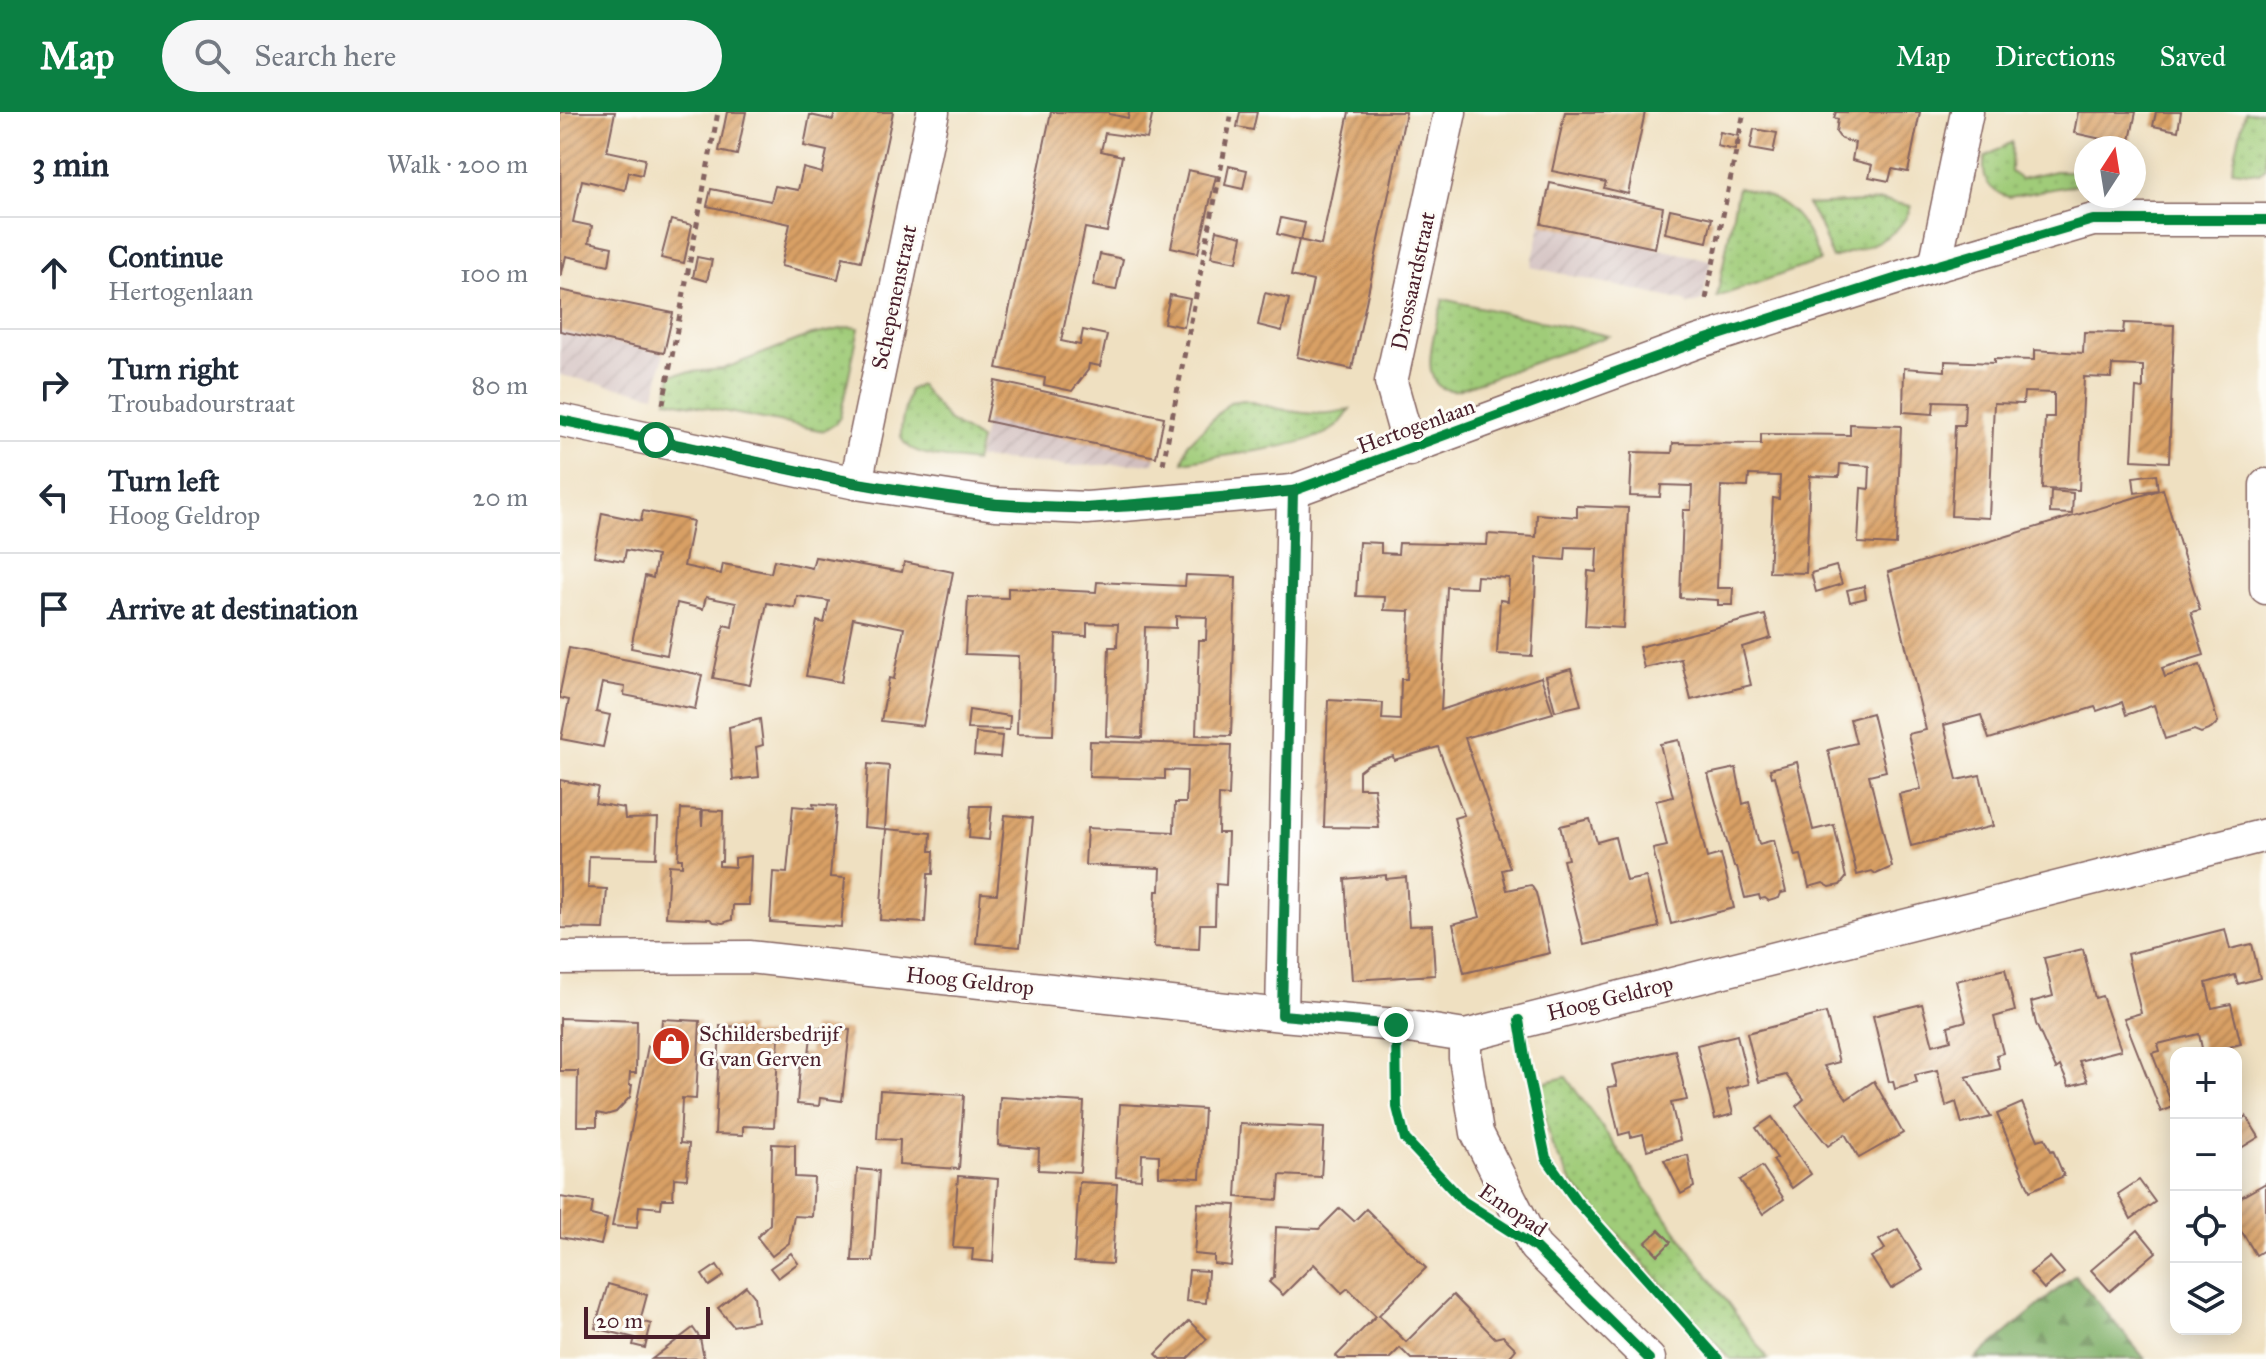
<!DOCTYPE html>
<meta charset="utf-8">
<style>
:root{--surface:#fff;--page:#f6f6f7;--text:#1f2937;--muted:#747a83;--line:#e0e1e3;--accent:#0b8043}
body{margin:0;font-family:"IM FELL Great Primer",serif;background:var(--page);color:var(--text)}
.controls{position:absolute;right:24px;bottom:24px;display:grid;overflow:hidden;border-radius:16px;box-shadow:0 4px 20px #0003}
.controls button{width:72px;height:72px;display:grid;place-items:center;padding:0;border:0;border-bottom:2px solid var(--line);background:var(--surface);color:var(--text);font:40px sans-serif}
.compass{position:absolute;left:1514px;top:24px;width:72px;height:72px;border-radius:50%;background:var(--surface);box-shadow:0 4px 20px #0003;rotate:12deg}
.scale{position:absolute;left:24px;bottom:20px;width:126px;box-sizing:border-box;padding-left:8px;border:4px solid #4a1f2b;border-top:0;font-size:22px;line-height:28px;white-space:nowrap;color:#4a1f2b;-webkit-text-stroke:6px #fdfcf7;paint-order:stroke}
.stop{position:absolute;width:24px;height:24px;margin:-18px;border:6px solid #0b8043;border-radius:50%;background:#fff}
.stop.end{background:#0b8043;border-color:#fff;box-shadow:0 2px 8px #0008}
.list{margin:0;padding:0;list-style:none}
h2{display:flex;justify-content:space-between;align-items:center;height:104px;margin:0;padding:0 32px;font-size:34px}
h2 small{font-size:26px;font-weight:400;color:var(--muted)}
.list li{display:grid;grid-template-columns:52px 1fr auto;gap:24px;align-items:center;box-sizing:border-box;height:112px;padding:0 32px;border-top:2px solid var(--line)}
.list b{display:block;font-size:30px;white-space:nowrap}
.list p{margin:0;font-size:26px;white-space:nowrap;color:var(--muted)}
.list em{font-size:26px;font-style:normal;color:var(--muted)}
.icon{flex:none;width:44px;height:44px;fill:none;stroke:currentColor;stroke-width:2;stroke-linecap:round;stroke-linejoin:round}
.map{position:relative;flex:none;width:1706px;height:1247px;overflow:hidden}
header{display:flex;align-items:center;gap:48px;box-sizing:border-box;height:112px;padding:0 40px;background:var(--accent);color:#fff}
header strong{font-size:38px}
nav{display:flex;gap:44px;margin-inline-start:auto;font-size:28px}
.search{width:560px;height:72px;background:var(--page);display:flex;align-items:center;gap:20px;box-sizing:border-box;padding:0 28px;border-radius:44px;color:var(--muted);font-size:30px}
main{display:flex}
aside{flex:1;background:var(--surface)}
.map>svg:first-child{display:block}
</style>
<header>
<strong>Map</strong>
<div class="search"><svg class="icon" aria-label="search" viewBox="0 0 24 24"><circle cx="10" cy="10" r="6"/><path d="M15 15l6 6"/></svg>Search here</div>
<nav><a>Map</a><a>Directions</a><a>Saved</a></nav>
</header>
<main>
<aside>
<h2>3 min<small>Walk · 200 m</small></h2>
<ul class="list">
<li><svg class="icon" aria-label="ahead" viewBox="0 0 24 24"><path d="M12 20V5M6 11l6-6 6 6"/></svg><div><b>Continue</b><p>Hertogenlaan</p></div><em>100 m</em></li>
<li><svg class="icon" aria-label="right" viewBox="0 0 24 24"><path d="M7 20v-9h11M14 6l5 5-5 5"/></svg><div><b>Turn right</b><p>Troubadourstraat</p></div><em>80 m</em></li>
<li><svg class="icon" aria-label="left" viewBox="0 0 24 24"><path d="M17 20v-9H6M10 6l-5 5 5 5"/></svg><div><b>Turn left</b><p>Hoog Geldrop</p></div><em>20 m</em></li>
<li><svg class="icon" aria-label="arrive" viewBox="0 0 24 24"><path d="M6 21V4h12l-3 4 3 4H6"/></svg><div><b>Arrive at destination</b></div></li>
</ul>
</aside>
<div class="map">
<svg width="1706" height="1247" viewBox="0 0 1706 1247">
<defs>
<pattern id="industrial-furrows" width="10" height="10" patternUnits="userSpaceOnUse" patternTransform="scale(2)"><rect width="10" height="10" fill="#d2bfbf"/><path d="M-1 1l2-2M0 10L10 0M9 11l2-2" fill="none" stroke="#b6a4a4"/></pattern>
<pattern id="grass-dots" width="8" height="8" patternUnits="userSpaceOnUse" patternTransform="scale(2)"><rect width="8" height="8" fill="#a0cc79"/><path d="M2 2h.1M6 6h.1" fill="none" stroke="#8baf69" stroke-width="1.8" stroke-linecap="round"/></pattern>
<pattern id="forest-firs" width="22" height="20" patternUnits="userSpaceOnUse" patternTransform="scale(2)"><rect width="22" height="20" fill="#80b069"/><path d="M5 1l3.5 6h-7zM16 11l3.5 6h-7z" fill="#6b8f57"/></pattern>
<pattern id="building-hatch" width="6" height="6" patternUnits="userSpaceOnUse" patternTransform="scale(2)"><rect width="6" height="6" fill="#d9a065"/><path d="M-1 1l2-2M0 6l6-6M5 7l2-2" fill="none" stroke="#b28253"/></pattern>
</defs>
<rect width="100%" height="100%" fill="#fdfcf7"/>
<filter id="ink" filterUnits="userSpaceOnUse"><feTurbulence type="fractalNoise" baseFrequency=".0125" numOctaves="2"/><feDisplacementMap in="SourceGraphic" scale="16" xChannelSelector="R" yChannelSelector="G"/><feConvolveMatrix kernelMatrix="1 2 1 2 8 2 1 2 1" color-interpolation-filters="sRGB"/></filter>
<filter id="wash" filterUnits="userSpaceOnUse"><feTurbulence type="fractalNoise" baseFrequency=".006" numOctaves="4" result="noise"/><feDisplacementMap in="SourceGraphic" scale="32" xChannelSelector="R" yChannelSelector="G"/><feGaussianBlur stdDeviation="1.8" result="paint"/><feColorMatrix in="noise" values="0 0 0 0 0 0 0 0 0 0 0 0 0 0 0 0 0 1.4 0 .05"/><feComposite in="paint" operator="in"/></filter>
<g filter="url(#wash)">
<rect width="100%" height="100%" fill="#efe0c1"/>
<g fill="url(#industrial-furrows)">
<polygon points="981,112 1151,148 1142,189 1128,193 1125,189 971,155"/>
<polygon points="0,220 104,241 95,283 0,263"/>
<polygon points="426,309 596,345 594,351 512,354 418,346"/>
</g>
<g fill="url(#grass-dots)" stroke="#757652" stroke-width="2">
<polygon points="1685,0 1706,0 1706,56 1699,61 1672,58"/>
<path d="M1452 30 1451 60 1461 67 1495 59H1526V71L1449 85C1428 80 1421 65 1425 45Z"/>
<path d="M1178 75C1226 85 1244 104 1260 149L1157 185Z"/>
<path d="M1324 89 1351 94C1340 129 1304 135 1272 146L1259 111 1247 93Z"/>
<path d="M883 187 1049 224 897 278C851 282 877 212 883 187Z"/>
<polygon points="290,215 299,216 280,305 275,312 264,319 107,288 111,262 163,257 248,224"/>
<path d="M360 273 388 308 420 328 415 350C397 347 343 345 341 323 340 309 347 292 349 278Z"/>
<path d="M684 288C720 297 753 308 790 297 785 306 779 314 770 319 741 336 659 344 623 350L628 332 670 290Z"/>
<polygon points="1006,965 1208,1247 1170,1247 1013,1072 992,1034 978,972"/>
</g>
<polygon fill="url(#forest-firs)" stroke="#65684a" stroke-width="2" points="1515,1163 1585,1247 1415,1247"/>
<g id="blocks">
<g fill="url(#building-hatch)">
<polygon points="0,0 55,0 47,39 85,47 82,63 69,60 65,78 22,68 13,110 32,114 29,130 52,135 49,153 6,144 1,165"/>
<polygon points="167,0 186,0 177,43 159,39"/>
<polygon points="275,0 333,0 301,149 283,145 278,167 221,154 230,112 147,94 151,77 211,89 215,74 238,78 243,56 262,61 267,39 244,34 250,3 273,8"/>
<polygon points="491,0 549,0 549,2 568,6 569,0 593,0 587,27 545,21 541,39 562,44 555,82 547,120 525,116 501,229 520,233 523,218 547,223 540,254 529,252 528,258 512,279 484,273 485,266 437,256"/>
<polygon points="680,0 697,0 693,18 677,15"/>
<polygon points="789,0 846,0 792,257 737,245 753,169 731,164 739,128 761,133"/>
<polygon points="1005,0 1085,0 1068,82 1044,76 1046,70 992,59"/>
<polygon points="1276,0 1360,0 1348,60 1332,57 1329,69 1309,65 1312,53 1292,48 1295,31 1281,27 1276,20 1278,7 1274,6"/>
<polygon points="1518,0 1576,0 1569,33 1514,21"/>
<polygon points="1596,0 1621,0 1618,19 1593,14"/>
<polygon points="1194,17 1217,21 1213,41 1190,37"/>
<polygon points="1160,20 1179,24 1175,38 1157,34"/>
<polygon points="669,54 687,58 683,77 665,73"/>
<polygon points="628,58 656,64 638,141 611,135"/>
<polygon points="990,71 1103,95 1095,136 981,112"/>
<polygon points="1110,97 1152,106 1147,130 1105,121"/>
<polygon points="721,106 745,111 741,128 717,122"/>
<polygon points="111,108 132,113 124,151 101,146"/>
<polygon points="657,118 682,124 677,150 651,145"/>
<polygon points="540,142 563,147 556,178 533,174"/>
<polygon points="137,145 152,148 147,169 133,165"/>
<polygon points="0,178 113,201 104,241 0,219"/>
<polygon points="705,181 729,187 722,219 698,213"/>
<polygon points="610,183 630,187 624,215 604,211"/>
<polygon points="1564,211 1614,213 1609,350 1572,348 1576,276 1583,277 1583,254 1552,253 1551,266 1524,265 1519,378 1482,377 1485,305 1494,305 1494,281 1464,280 1463,292 1434,291 1429,406 1391,404 1395,313 1404,313 1405,290 1374,289 1373,302 1343,300 1344,256 1385,259 1385,249 1434,251 1434,247 1474,248 1474,238 1523,241 1524,220 1563,221"/>
<polygon points="435,269 604,305 596,345 426,309"/>
<polygon points="1290,312 1341,314 1336,433 1298,431 1301,376 1309,377 1310,354 1280,352 1279,365 1250,364 1246,461 1209,460 1213,386 1219,387 1220,364 1189,363 1188,375 1161,374 1157,476 1173,476 1172,493 1158,493 1158,488 1120,486 1123,398 1131,398 1132,374 1101,373 1100,385 1070,384 1072,340 1112,341 1113,331 1201,332 1201,322 1290,323"/>
<polygon points="1596,362 1598,378 1575,381 1573,365"/>
<polygon points="1603,377 1640,498 1631,500 1644,543 1602,556 1605,565 1640,553 1658,610 1651,617 1641,621 1634,618 1605,627 1594,593 1566,603 1562,590 1537,599 1535,595 1429,627 1421,603 1384,613 1397,668 1420,663 1433,714 1351,734 1339,682 1361,677 1348,622 1366,618 1328,460"/>
<polygon points="1491,379 1513,381 1512,402 1490,401"/>
<polygon points="1017,394 1068,396 1063,516 1025,514 1028,459 1036,460 1037,436 1006,435 1005,448 977,446 972,544 937,542 940,488 948,489 949,466 917,464 916,476 887,475 881,598 981,565 993,601 905,626 950,756 942,758 947,778 971,773 976,781 990,841 904,861 893,812 920,805 894,706 904,703 878,635 834,648 833,644 808,652 799,659 799,676 814,676 819,716 764,715 768,588 823,591 822,607 840,608 841,567 847,567 850,499 824,498 825,485 796,484 799,430 821,431 821,441 838,442 839,431 927,433 928,422 976,425 977,402 1017,405"/>
<polygon points="83,399 133,409 124,454 161,462 163,452 211,461 214,448 252,456 255,445 342,460 344,450 393,460 363,614 321,609 329,566 334,567 344,516 293,506 281,570 246,564 257,509 264,511 269,489 237,484 235,496 207,491 190,573 153,566 164,513 172,515 176,491 146,485 143,497 117,491 107,543 71,536 85,464 93,466 97,444 66,438 64,449 34,444 42,401 81,409"/>
<polygon points="1276,454 1282,472 1256,480 1251,461"/>
<polygon points="626,463 676,465 671,624 636,623 639,528 646,528 647,505 616,504 616,516 585,515 582,626 546,624 549,535 557,535 558,512 527,511 527,524 496,523 493,623 457,622 459,544 405,542 408,485 448,486 448,476 536,480 537,470 625,474"/>
<polygon points="1304,474 1306,486 1290,490 1287,478"/>
<polygon points="1205,503 1211,526 1182,535 1191,573 1131,588 1121,547 1084,556 1079,535"/>
<polygon points="9,536 142,563 135,597 64,583 65,575 42,571 36,600 50,603 43,635 1,627 9,588 0,586 0,580"/>
<polygon points="1011,557 1021,593 995,599 986,564"/>
<polygon points="409,598 450,604 449,618 407,617"/>
<polygon points="1312,601 1326,659 1309,663 1332,755 1316,762 1312,759 1297,763 1268,638 1296,631 1290,607"/>
<polygon points="200,607 203,633 196,635 199,665 173,668 169,615"/>
<polygon points="416,621 442,624 440,645 414,643"/>
<polygon points="1119,628 1147,746 1161,742 1174,796 1111,812 1093,737 1107,734 1096,689 1113,685 1100,632"/>
<polygon points="530,629 671,633 669,684 659,683 658,721 668,721 666,773 656,772 655,812 640,812 639,837 594,835 596,779 600,779 601,756 525,753 527,716 614,720 615,691 626,691 627,659 605,658 605,667 529,665"/>
<polygon points="1237,650 1253,718 1274,713 1286,766 1280,773 1270,775 1263,771 1249,775 1241,743 1235,744 1215,664 1212,665 1210,657"/>
<polygon points="308,652 329,654 325,717 304,715"/>
<polygon points="1176,656 1183,692 1189,690 1199,732 1214,728 1226,780 1221,781 1219,786 1209,789 1205,786 1200,787 1199,783 1185,786 1177,755 1174,755 1148,662"/>
<polygon points="0,668 38,675 35,691 64,696 65,707 98,706 96,746 29,744 28,776 47,777 44,817 0,816"/>
<polygon points="253,692 276,694 270,765 285,766 281,815 210,810 213,760 227,761 233,694 254,696"/>
<polygon points="411,694 432,694 429,728 409,726"/>
<polygon points="121,697 141,698 142,714 143,698 163,699 162,749 159,749 159,754 175,755 175,746 191,744 189,793 173,793 172,808 163,811 154,810 150,807 106,805 109,753 122,754 122,747 118,747"/>
<polygon points="445,703 473,706 460,835 416,831 421,781 437,782"/>
<polygon points="1030,707 1037,730 1055,725 1066,769 1086,765 1099,815 1024,833 1003,748 1008,747 1000,714"/>
<polygon points="326,717 371,721 370,739 374,739 373,762 368,762 365,811 320,808"/>
<polygon points="826,763 826,767 846,765 849,814 872,813 875,863 792,868 785,767"/>
<polygon points="1665,817 1670,837 1692,832 1700,866 1678,872 1675,863 1646,871 1652,896 1671,892 1681,932 1643,941 1639,922 1598,932 1600,939 1592,941 1613,995 1601,1000 1564,906 1581,901 1567,842"/>
<polygon points="1523,837 1535,886 1542,884 1561,938 1519,949 1528,969 1509,974 1500,954 1496,957 1476,912 1471,890 1493,884 1484,846"/>
<polygon points="1445,857 1455,899 1434,905 1443,941 1436,943 1440,957 1406,965 1431,1005 1402,1012 1396,990 1386,994 1377,958 1355,963 1357,971 1335,977 1333,969 1329,970 1313,904 1362,892 1373,933 1391,928 1388,914 1406,909 1396,869"/>
<polygon points="1266,901 1279,950 1264,954 1272,967 1287,987 1314,969 1343,1021 1299,1046 1285,1022 1268,1034 1236,994 1244,987 1226,963 1199,970 1187,921"/>
<polygon points="0,906 77,909 76,961 70,961 69,973 72,973 70,985 56,1000 46,1003 37,1001 37,1014 17,1014 18,959 0,959"/>
<polygon points="102,907 140,909 136,987 122,986 120,1031 129,1032 127,1067 114,1066 113,1087 102,1087 101,1096 79,1094 77,1116 52,1114 88,934 100,935"/>
<polygon points="160,914 190,915 190,922 219,923 214,1015 183,1014 183,1023 155,1022"/>
<polygon points="252,915 290,918 282,989 260,986 259,994 237,992 241,941 249,942"/>
<polygon points="1177,923 1189,972 1167,978 1173,1002 1155,1007 1137,933"/>
<polygon points="1115,938 1127,988 1111,991 1120,1028 1087,1038 1083,1022 1071,1025 1070,1020 1059,1023 1048,975 1057,974 1052,953"/>
<polygon points="320,978 404,983 399,1057 339,1053 340,1028 317,1027"/>
<polygon points="440,985 524,990 520,1060 478,1058 479,1037 438,1033"/>
<polygon points="1462,991 1478,1028 1485,1026 1491,1039 1493,1038 1504,1064 1470,1079 1437,1002"/>
<polygon points="560,992 644,997 640,1066 599,1064 599,1043 582,1042 581,1067 556,1065"/>
<polygon points="1686,1004 1699,1025 1676,1039 1676,1011"/>
<polygon points="1212,1005 1251,1062 1232,1076 1213,1048 1217,1046 1196,1016"/>
<polygon points="680,1012 764,1016 761,1065 720,1063 718,1088 676,1085"/>
<polygon points="212,1032 235,1033 235,1065 254,1066 252,1105 234,1104 229,1131 212,1144 197,1125 210,1112"/>
<polygon points="1128,1043 1134,1075 1121,1082 1104,1048"/>
<polygon points="1202,1054 1224,1087 1203,1102 1180,1068"/>
<polygon points="297,1057 319,1059 313,1149 292,1149"/>
<polygon points="398,1064 438,1067 433,1150 412,1148 413,1137 393,1136"/>
<polygon points="1579,1068 1595,1090 1571,1107 1558,1082"/>
<polygon points="519,1070 557,1072 552,1152 514,1150"/>
<polygon points="1706,1071 1706,1137 1696,1143 1676,1110 1676,1088"/>
<polygon points="0,1085 33,1090 31,1103 47,1107 41,1133 0,1125"/>
<polygon points="638,1091 676,1093 671,1154 654,1152 654,1144 634,1142"/>
<polygon points="780,1096 794,1109 806,1097 866,1156 819,1203 846,1230 893,1183 935,1226 943,1224 956,1237 952,1242 947,1247 851,1247 840,1236 829,1247 779,1247 776,1244 816,1204 788,1176 782,1181 754,1152 723,1183 709,1170 714,1165 716,1115 759,1117"/>
<polygon points="1338,1117 1363,1158 1331,1177 1311,1145 1325,1137 1319,1128"/>
<polygon points="1099,1118 1111,1130 1098,1143 1086,1130"/>
<polygon points="1578,1118 1596,1140 1550,1179 1531,1158"/>
<polygon points="231,1141 238,1151 218,1166 210,1156"/>
<polygon points="1490,1145 1504,1161 1484,1177 1470,1161"/>
<polygon points="157,1153 164,1164 149,1174 142,1163"/>
<polygon points="629,1158 648,1159 646,1191 626,1189"/>
<polygon points="48,1172 87,1183 80,1209 91,1212 85,1236 73,1233 75,1226 35,1216"/>
<polygon points="186,1174 194,1184 197,1209 173,1214 158,1196"/>
<polygon points="629,1209 647,1227 627,1247 601,1247 596,1242"/>
<polygon points="133,1216 140,1226 144,1247 92,1247"/>
</g>
</g>
</g>
<g filter="url(#ink)">
<use href="#blocks" fill-opacity="0" stroke="#846360" stroke-width="2"/>
<g fill="none" stroke-linecap="round" stroke-linejoin="round">
<defs>
<g id="street">
<polyline points="1375,154 1407,0"/>
<polyline points="0,308 296,371 435,392 527,396 733,379 1137,230 1375,154 1533,108 1706,108"/>
<polyline points="850,338 831,270 890,0"/>
<polyline points="296,371 373,0"/>
<polyline points="1706,373 1706,476"/>
<polyline points="0,846 189,845 722,903 836,913 905,924 1706,723"/>
<polyline points="722,903 733,379"/>
<polyline points="905,924 905,946 917,1021 975,1135 1089,1247"/>
</g>
</defs>
<use href="#street" stroke="#846360" stroke-width="35"/>
<g stroke="#846360" stroke-width="5" stroke-dasharray="6 6" stroke-linecap="butt">
<polyline points="1146,187 1184,0"/>
<polyline points="103,292 158,0"/>
<polyline points="603,352 672,0"/>
</g>
<use href="#street" stroke="#fff" stroke-width="32"/>
<defs>
<g id="cycleway">
<polyline points="0,308 296,371 435,392 527,396 733,379 1137,230 1375,154 1533,108 1706,108"/>
<polyline points="959,908 966,952 986,1046 1015,1087 1158,1247"/>
<polyline points="836,913 837,995 845,1027 903,1089 975,1135 1089,1247"/>
</g>
</defs>
<use href="#cycleway" stroke="#fdfcf7" stroke-width="15"/>
<use href="#cycleway" stroke="#00873e" stroke-width="10"/>
</g>
</g>
<g fill="none" stroke-linecap="round" stroke-linejoin="round" filter="url(#ink)">
<path stroke="#0b8043" stroke-width="10" d="M96 328C237 358 381 397 527 396 596 395 665 386 733 379L722 903 836 913"/>
</g>
<defs>
<symbol id="shop-disc" viewBox="-11 -11 22 22"><circle r="9.5" fill="#c8321e" stroke="#fdfcf7"/><path d="M-5-2.5h2.3a2.7 3.5 0 0 1 5.4 0H5L5.5 6h-11ZM-1.5-2.5h3a1.5 2.3 0 0 0-3 0Z" fill="#fff"/></symbol>
</defs>
<g fill-rule="evenodd">
<use href="#shop-disc" x="89" y="912" width="44" height="44"/>
</g>
<g text-anchor="middle" dominant-baseline="central" stroke-width="6" stroke-linejoin="round" paint-order="stroke">
<g font-size="22" fill="#4a1f2b" stroke="#fdfcf7">
<text transform="translate(853 169) rotate(-78)">Drossaardstraat</text>
<text transform="translate(334 185) rotate(-78)">Schepenenstraat</text>
<text transform="translate(856 314) rotate(-20)">Hertogenlaan</text>
<text transform="translate(410 869) rotate(6)">Hoog Geldrop</text>
<text transform="translate(1050 886) rotate(-14)">Hoog Geldrop</text>
<text transform="translate(953 1098) rotate(34)">Emopad</text>
</g>
<g font-size="22" fill="#4a1f2b" stroke="#fdfcf7" text-anchor="start">
<text x="139" y="921">Schildersbedrijf<tspan x="139" dy="25">G van Gerven</tspan></text>
</g>
</g>
</svg>
<div class="controls">
<button>+</button>
<button>−</button>
<button><svg class="icon" aria-label="locate" viewBox="0 0 24 24"><circle cx="12" cy="12" r="6"/><path d="M12 2v4M12 18v4M2 12h4M18 12h4"/></svg></button>
<button><svg class="icon" aria-label="layers" viewBox="0 0 24 24"><path d="M12 4l9 5-9 5-9-5zM3 14l9 5 9-5"/></svg></button>
</div>
<svg class="compass" viewBox="-18 -18 36 36"><path d="M0-13l5 13h-10z" fill="#e53935"/><path d="M0 13l5-13h-10z" fill="#747a83"/></svg>
<div class="scale">20 m</div>
<div class="stop" style="left:96px;top:328px"></div>
<div class="stop end" style="left:836px;top:913px"></div>
</div>
</main>
